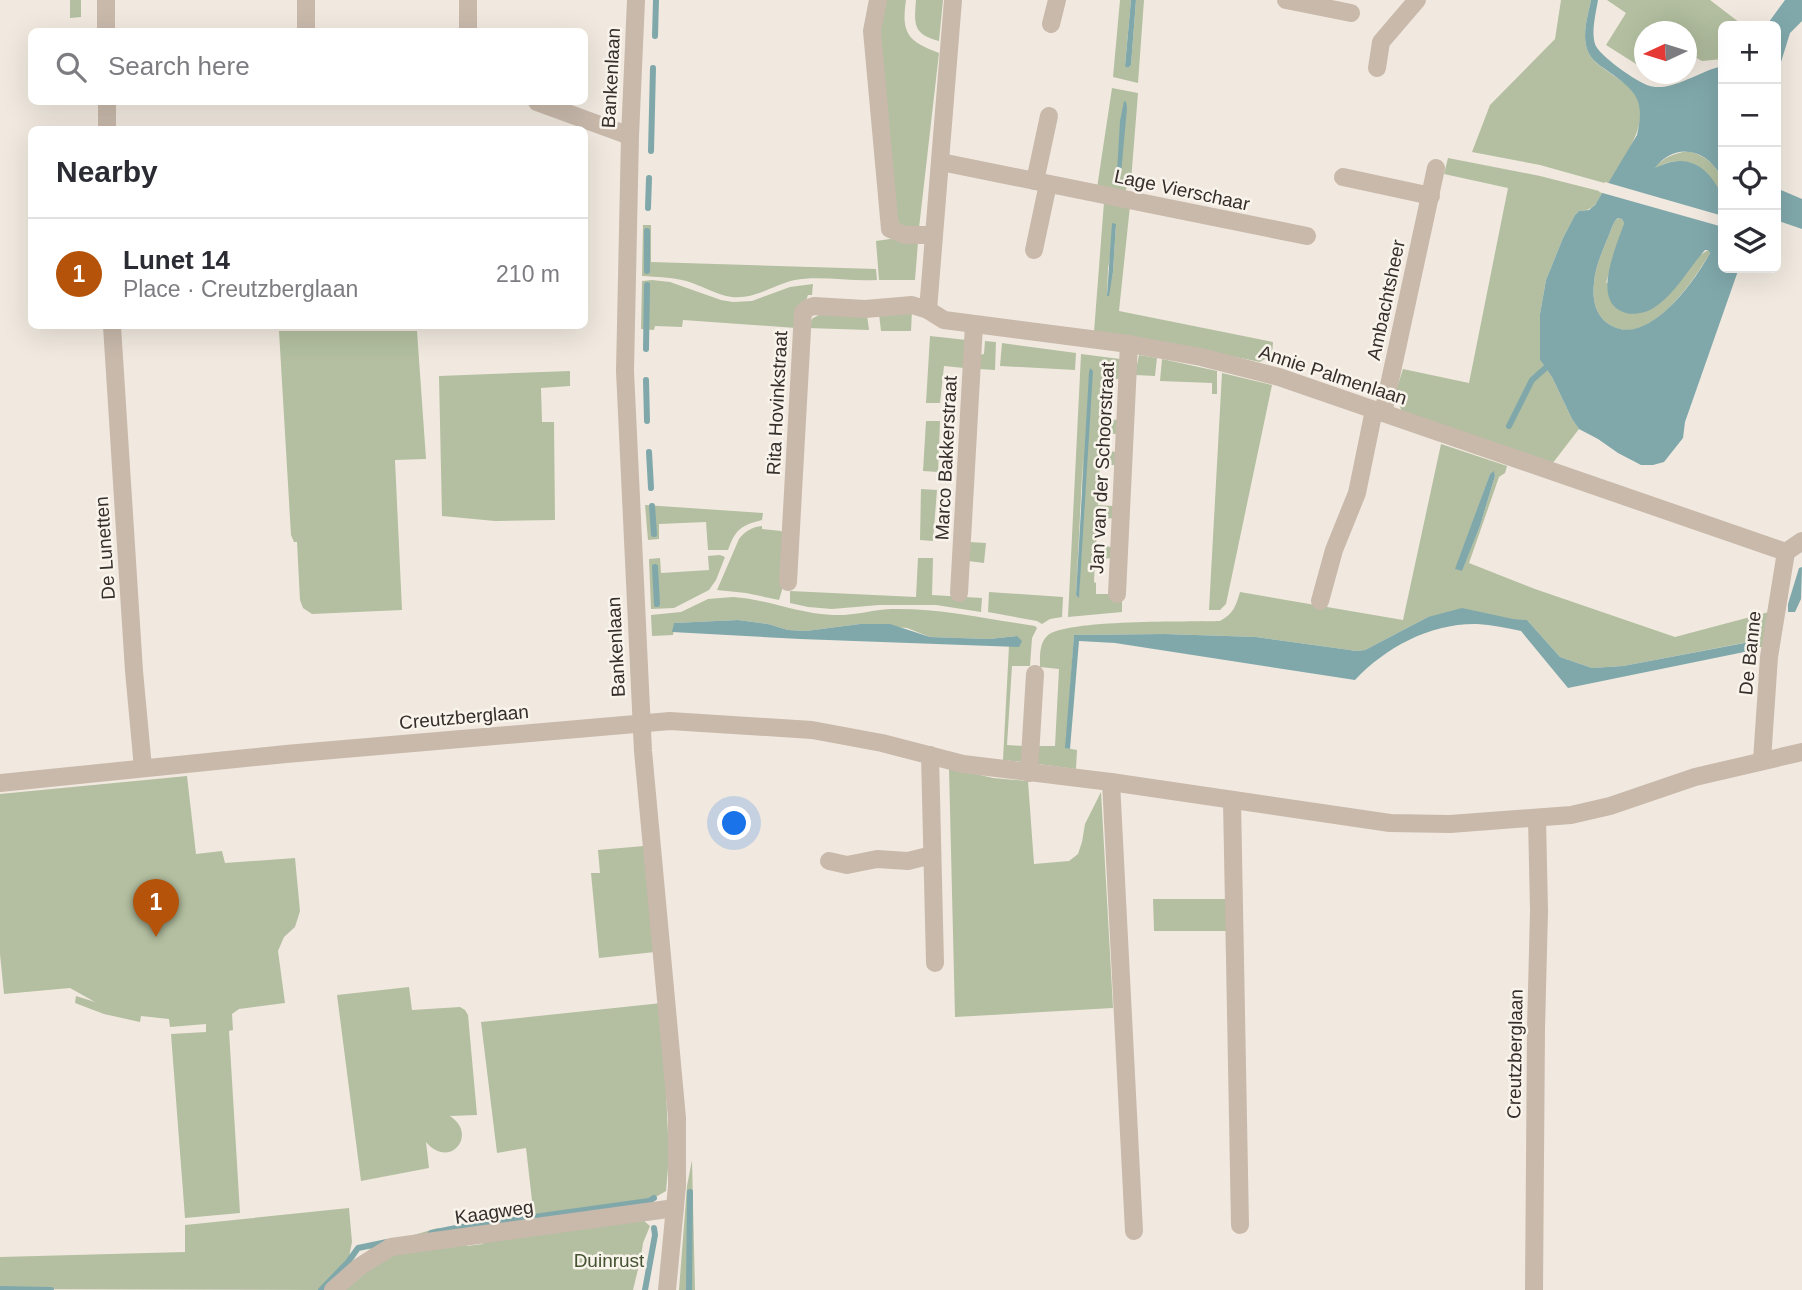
<!DOCTYPE html>
<meta charset="utf-8">
<style>
:root{--surface:#fff;--page:#f7f7f7;--text:#2b2b33;--muted:#7c7c81;--line:#e1e1e2;--accent:#b45309}
body{margin:0;font-family:Helvetica,sans-serif;background:var(--page);color:var(--text)}
.controls{position:absolute;right:21px;top:21px;display:grid;overflow:hidden;border-radius:10px;box-shadow:0 7px 28px #0002}
.controls button{width:63px;height:63px;display:grid;place-items:center;padding:0;border:0;border-bottom:2px solid var(--line);background:var(--surface);color:var(--text);font:35px sans-serif}
.compass{position:absolute;left:1634px;top:21px;width:63px;height:63px;border-radius:50%;background:var(--surface);box-shadow:0 7px 28px #0002;rotate:266deg}
.you{position:absolute;left:735px;top:824px;width:24px;height:24px;margin:-18px;border:5px solid #fff;border-radius:50%;background:#1a73e8;box-shadow:0 0 0 10px #1a73e833}
.badge{display:grid;place-items:center;width:46px;height:46px;border-radius:50%;background:var(--accent);color:#fff;font-size:23px;font-weight:700}
.pin{position:absolute;translate:-50% -58px;filter:drop-shadow(0 2px 4px #0008)}
.pin::after{content:'';position:absolute;top:37px;width:24px;height:21px;background:inherit;clip-path:polygon(0 0,100% 0,50% 100%)}
.list{margin:0;padding:0;list-style:none}
h2{display:flex;justify-content:space-between;align-items:center;height:91px;margin:0;padding:0 28px;font-size:30px}
h2 small{font-size:23px;font-weight:400;color:var(--muted)}
.list li{display:grid;grid-template-columns:46px 1fr auto;gap:21px;align-items:center;box-sizing:border-box;height:112px;padding:0 28px;border-top:2px solid var(--line)}
.list b{display:block;font-size:26px;white-space:nowrap}
.list p{margin:0;font-size:23px;white-space:nowrap;color:var(--muted)}
.list em{font-size:23px;font-style:normal;color:var(--muted)}
.icon{flex:none;width:38px;height:38px;fill:none;stroke:currentColor;stroke-width:2;stroke-linecap:round;stroke-linejoin:round}
.map{position:relative;flex:none;width:1802px;height:1290px;overflow:hidden}
.search{position:absolute;background:var(--surface);box-shadow:0 7px 28px #0002;left:28px;top:28px;width:560px;height:77px;display:flex;align-items:center;gap:18px;box-sizing:border-box;padding:0 24px;border-radius:10px;color:var(--muted);font-size:26px}
.panel{position:absolute;background:var(--surface);box-shadow:0 7px 28px #0002;left:28px;top:126px;width:560px;height:203px;border-radius:10px}
.map>svg:first-child{display:block}
</style>
<div class="map">
<svg width="1802" height="1290" viewBox="0 0 1802 1290">
<rect width="100%" height="100%" fill="#f1e9df"/>
<g fill="#b3bfa0" fill-rule="evenodd">
<polygon points="70,0 81,0 81,17 70,18"/>
<path d="M882 0H906C901 34 908 41 939 53L919 228 902 226 893 218 879 48Z"/>
<path d="M916 0H943L939 41C913 34 914 25 916 0Z"/>
<polygon points="1120,0 1131,0 1125,65 1128,68 1131,65 1136,0 1144,0 1138,83 1113,77"/>
<path d="M1561 0H1591C1588 15 1582 34 1587 49 1591 62 1604 68 1614 76 1621 81 1631 86 1635 93 1653 122 1622 160 1608 184L1540 165 1472 152 1490 105 1555 39Z"/>
<polygon points="1607,0 1710,0 1744,26 1723,26 1723,59 1702,61 1687,53 1686,32 1644,32 1644,69 1606,45 1626,13"/>
<polygon points="1112,88 1138,93 1131,181 1128,184 1125,193 1097,188"/>
<path d="M1689 151C1712 158 1723 172 1723 195L1722 197C1714 178 1692 157 1670 162 1665 163 1659 167 1654 169 1663 157 1675 153 1689 151Z"/>
<path d="M1448 158 1540 176 1603 192C1595 205 1594 210 1579 211L1575 215 1563 238 1546 280 1540 314V360L1552 377 1572 419 1579 429 1552 464 1402 412 1395 394 1403 369 1469 383 1508 188 1444 174Z"/>
<path d="M1104 202 1130 206 1119 311 1273 342 1272 355 1260 362 1148 339 1094 332ZM1116 224 1113 272 1108 296 1107 295 1108 269Z"/>
<path d="M1619 218 1622 219 1624 223 1606 283 1702 254 1708 250 1710 253C1694 280 1649 349 1610 325 1595 316 1592 299 1594 283 1595 264 1606 244 1612 227L1615 221Z"/>
<path d="M643 225H651V262L876 269 877 280C851 282 820 275 795 280 772 285 757 299 732 297 716 295 701 285 686 281 672 277 657 277 642 276Z"/>
<polygon points="890,239 918,242 915,280 879,280 876,241"/>
<polygon points="652,280 670,282 721,300 733,302 752,301 790,287 813,284 812,295 808,295 796,328 683,320 682,327 655,326 654,330 641,329 642,281"/>
<polygon points="912,310 911,331 881,331 879,314"/>
<polygon points="821,314 867,315 869,330 807,328 813,318"/>
<polygon points="279,331 417,331 426,459 395,460 402,610 312,614 303,608 300,600 297,542 294,542 291,535"/>
<polygon points="930,336 967,340 964,368 944,366 940,403 926,403"/>
<polygon points="985,341 996,342 995,370 979,369 979,355 984,354"/>
<polygon points="1002,343 1076,353 1075,370 1000,366"/>
<path d="M1081 354 1120 359 1119 370 1121 377 1118 379H1105L1103 419 1118 420 1119 432 1116 434 1102 433 1100 450 1116 452 1115 465H1100L1098 505 1113 506V518L1098 520 1096 545 1111 547 1113 558 1095 559 1094 582 1096 583V594H1108L1112 600 1122 599V612L1068 617ZM1083 456 1079 597 1076 595Z"/>
<polygon points="1139,355 1157,358 1155,376 1135,375"/>
<polygon points="1162,359 1217,371 1217,394 1212,394 1212,383 1160,381"/>
<polygon points="570,371 570,386 541,388 542,422 554,422 555,520 495,521 442,516 439,376"/>
<polygon points="1222,373 1272,385 1226,604 1220,610 1209,610"/>
<polygon points="926,421 940,421 938,472 923,471"/>
<path d="M1441 444 1507 466 1505 473 1499 477 1469 563 1535 589 1675 637 1769 612 1766 647H1756L1754 641 1623 666 1592 668 1560 657 1527 620 1428 617 1365 650 1357 651 1256 637 1165 634 1074 635 1066 748 1077 750 1076 769 1038 764V746H1055L1059 669 1040 667C1040 657 1039 644 1047 636 1063 619 1192 622 1220 621 1233 614 1236 606 1240 592L1403 620ZM1494 472 1495 476 1480 526 1462 570 1456 569 1490 474Z"/>
<polygon points="921,489 937,490 933,541 920,540"/>
<path d="M645 505 763 513 762 520C741 525 735 530 728 550H708L706 522 659 524V539L648 540Z"/>
<path d="M762 526V529L781 531 785 535 782 590 779 600 746 593 717 590 739 539C745 531 752 527 762 526Z"/>
<polygon points="969,542 986,543 984,563 968,561"/>
<polygon points="720,555 725,557 716,580 709,590 674,608 651,609 649,559 660,558 661,573 709,570 708,556"/>
<polygon points="918,558 933,558 932,595 982,598 981,612 936,605 879,605 832,609 808,607 790,603 790,591 916,597"/>
<polygon points="989,592 1063,597 1062,617 1050,619 1042,624 1037,621 988,612"/>
<path d="M733 597C767 599 798 614 833 615 852 616 872 610 891 609 940 608 987 619 1035 626L1037 628 1032 638 1030 666H1012L1007 745 1023 746 1022 762 1003 760 1009 646H1019L1017 636 989 639 930 637 907 628 860 624 806 631 788 630 768 624 738 620 675 623 673 635 652 636 651 615 681 612 708 599Z"/>
<polygon points="949,768 993,778 1028,781 1034,864 1069,861 1078,854 1082,842 1085,824 1101,792 1113,1008 955,1017"/>
<polygon points="187,776 196,854 222,851 225,863 295,858 300,911 295,927 284,937 278,951 285,1003 239,1009 232,1014 233,1030 229,1031 240,1213 185,1218 171,1034 206,1032 206,1024 170,1027 169,1019 141,1016 140,1022 104,1014 75,1003 76,996 95,1002 70,988 4,994 0,954 0,794"/>
<polygon points="644,846 655,952 599,958 591,873 600,873 598,850"/>
<polygon points="1153,899 1229,899 1231,931 1154,931"/>
<path d="M409 987 412 1010 460 1007 465 1010 468 1015 477 1115 450 1116C479 1135 449 1170 426 1142L429 1168 361 1181 337 995Z"/>
<polygon points="662,1003 669,1156 666,1191 649,1201 534,1218 526,1148 497,1153 481,1022"/>
<polygon points="692,1160 695,1290 679,1290 687,1186"/>
<polygon points="349,1208 352,1242 348,1262 321,1290 0,1289 0,1257 185,1252 185,1225"/>
<polygon points="637,1215 650,1226 643,1243 641,1257 633,1290 327,1290 372,1247 438,1228 468,1243 467,1246 483,1244 483,1241"/>
</g>
<g fill="#80a8ab" fill-rule="evenodd">
<polygon points="1131,0 1136,0 1131,65 1128,68 1125,66"/>
<path d="M1591 0H1598C1596 13 1591 31 1595 44 1598 55 1638 83 1650 86 1652 87 1659 87 1661 87 1680 86 1703 70 1723 66V182C1712 151 1677 139 1655 168 1660 166 1666 163 1671 162 1696 156 1713 175 1722 196L1723 195V268H1739L1685 422 1683 438 1664 462 1653 465H1641L1618 453 1598 439 1579 429 1572 419 1552 377 1540 360V314L1546 280 1563 238 1575 215 1579 211 1589 210 1595 205 1637 135C1646 97 1634 90 1605 69 1597 64 1590 58 1587 49 1582 34 1588 15 1591 0ZM1618 218 1622 219 1624 223C1617 246 1591 300 1623 312 1632 316 1647 313 1655 307 1676 293 1688 269 1705 250H1708L1710 253C1695 281 1648 348 1610 325 1595 316 1592 299 1594 283 1595 264 1606 244 1612 227L1615 221Z"/>
<polygon points="1785,0 1802,0 1802,21 1790,33 1781,62 1776,136 1776,26 1766,26"/>
<polygon points="1124,101 1126,102 1127,108 1121,174 1119,174 1117,172 1120,121"/>
<polygon points="1776,188 1802,199 1802,229 1776,220"/>
<polygon points="1112,223 1116,224 1113,272 1109,296 1107,296"/>
<polygon points="1090,368 1093,371 1079,598 1076,595 1089,373"/>
<polygon points="1494,471 1495,476 1480,526 1462,571 1455,569 1490,474"/>
<polygon points="1802,567 1801,599 1795,612 1788,612 1788,604 1799,568"/>
<path d="M1462 608 1513 619 1527 620 1560 657 1592 668 1623 666 1755 641 1756 647 1754 650 1568 688 1521 631C1507 628 1492 625 1477 624 1431 623 1386 647 1355 680L1115 643 1079 641 1070 749 1065 748 1074 635 1165 634 1256 637 1357 651 1365 650 1428 617Z"/>
<polygon points="738,620 768,624 788,630 806,631 860,624 890,624 930,637 989,639 1017,636 1022,641 1019,647 800,639 672,632 674,623"/>
</g>
<polygon fill="#f1e9df" points="1605,182 1723,216 1723,227 1599,192"/>
<g fill="none" stroke-linecap="round" stroke-linejoin="round">
<g stroke="#80a8ab" stroke-width="6">
<polyline points="655,36 656,0"/>
<polyline points="651,151 653,68"/>
<polyline points="648,208 649,178"/>
<polyline points="647,271 647,231"/>
<polyline points="646,349 647,285"/>
<polyline points="646,380 647,421"/>
<polyline points="1509,426 1532,380 1550,364"/>
<polyline points="649,452 651,488"/>
<polyline points="652,506 654,534"/>
<polyline points="655,567 657,604"/>
<polyline points="431,1233 461,1227 649,1201 654,1198"/>
<polyline points="0,1289 51,1290"/>
<polyline points="321,1290 348,1262 358,1248 387,1242"/>
<polyline points="645,1290 655,1235 654,1228"/>
<polyline points="689,1290 690,1192"/>
</g>
<g stroke="#c8b9ab" stroke-width="18">
<polyline points="106,0 106,32"/>
<polyline points="306,0 306,32"/>
<polyline points="636,0 630,136 625,371 643,751 677,1118 677,1186 667,1290"/>
<polyline points="878,0 872,31 890,229 905,235 934,235"/>
<polyline points="953,0 928,310 944,320 1129,344 1201,357 1279,377 1786,552"/>
<polyline points="1286,0 1351,13"/>
<polyline points="1051,24 1057,0"/>
<polyline points="468,32 468,0"/>
<polyline points="1377,68 1381,42 1417,0"/>
<polyline points="107,102 107,130"/>
<polyline points="537,102 630,136"/>
<polyline points="941,162 1307,236"/>
<polyline points="1343,177 1431,196"/>
<polyline points="1035,181 1049,116"/>
<polyline points="1034,250 1048,184"/>
<polyline points="112,326 134,671 143,768"/>
<polyline points="1383,413 1436,168"/>
<polyline points="1786,552 1802,541"/>
<polyline points="788,582 803,312 808,308 814,306 865,309 912,305 928,310"/>
<polyline points="959,593 974,325"/>
<polyline points="1117,594 1129,344"/>
<polyline points="1320,601 1334,550 1357,493 1374,410"/>
<polyline points="930,755 935,963"/>
<polyline points="1762,760 1769,657 1786,552"/>
<polyline points="1029,773 1035,674"/>
<polyline points="1111,782 1134,1231"/>
<polyline points="0,783 286,754 670,721 812,730 882,743 963,764 1111,782 1390,823 1450,824 1571,815 1610,806 1695,777 1802,752"/>
<polyline points="1232,800 1240,1225"/>
<polyline points="829,861 847,865 877,859 908,861 932,855"/>
<polyline points="333,1290 359,1267 391,1247 675,1208"/>
<polyline points="1534,1290 1536,1029 1539,911 1537,818"/>
</g>
</g>
<g text-anchor="middle" dominant-baseline="central" stroke-width="5" stroke-linejoin="round" paint-order="stroke">
<g font-size="19" fill="#362e2a" stroke="#f8f3eb">
<text transform="translate(611 78) rotate(-87)">Bankenlaan</text>
<text transform="translate(1182 190) rotate(12)">Lage Vierschaar</text>
<text transform="translate(1386 300) rotate(-78)">Ambachtsheer</text>
<text transform="translate(1333 375) rotate(18)">Annie Palmenlaan</text>
<text transform="translate(777 403) rotate(-87)">Rita Hovinkstraat</text>
<text transform="translate(946 458) rotate(-87)">Marco Bakkerstraat</text>
<text transform="translate(1102 468) rotate(-87)">Jan van der Schoorstraat</text>
<text transform="translate(105 548) rotate(-94)">De Lunetten</text>
<text transform="translate(616 647) rotate(-93)">Bankenlaan</text>
<text transform="translate(1750 653) rotate(-84)">De Banne</text>
<text transform="translate(464 717) rotate(-5)">Creutzberglaan</text>
<text transform="translate(1515 1054) rotate(-89)">Creutzberglaan</text>
<text transform="translate(494 1212) rotate(-8)">Kaagweg</text>
</g>
<g font-size="19" fill="#445330" stroke="#f8f3eb">
<text x="609" y="1260">Duinrust</text>
</g>
</g>
</svg>
<div class="controls">
<button>+</button>
<button>−</button>
<button><svg class="icon" aria-label="locate" viewBox="0 0 24 24"><circle cx="12" cy="12" r="6"/><path d="M12 2v4M12 18v4M2 12h4M18 12h4"/></svg></button>
<button><svg class="icon" aria-label="layers" viewBox="0 0 24 24"><path d="M12 4l9 5-9 5-9-5zM3 14l9 5 9-5"/></svg></button>
</div>
<svg class="compass" viewBox="-18 -18 36 36"><path d="M0-13l5 13h-10z" fill="#e53935"/><path d="M0 13l5-13h-10z" fill="#7c7c81"/></svg>
<div class="you"></div>
<div class="pin badge" style="left:156px;top:937px">1</div>
<div class="search"><svg class="icon" aria-label="search" viewBox="0 0 24 24"><circle cx="10" cy="10" r="6"/><path d="M15 15l6 6"/></svg>Search here</div>
<section class="panel">
<h2>Nearby<small></small></h2>
<ul class="list">
<li><span class="badge">1</span><div><b>Lunet 14</b><p>Place · Creutzberglaan</p></div><em>210 m</em></li>
</ul>
</section>
</div>
